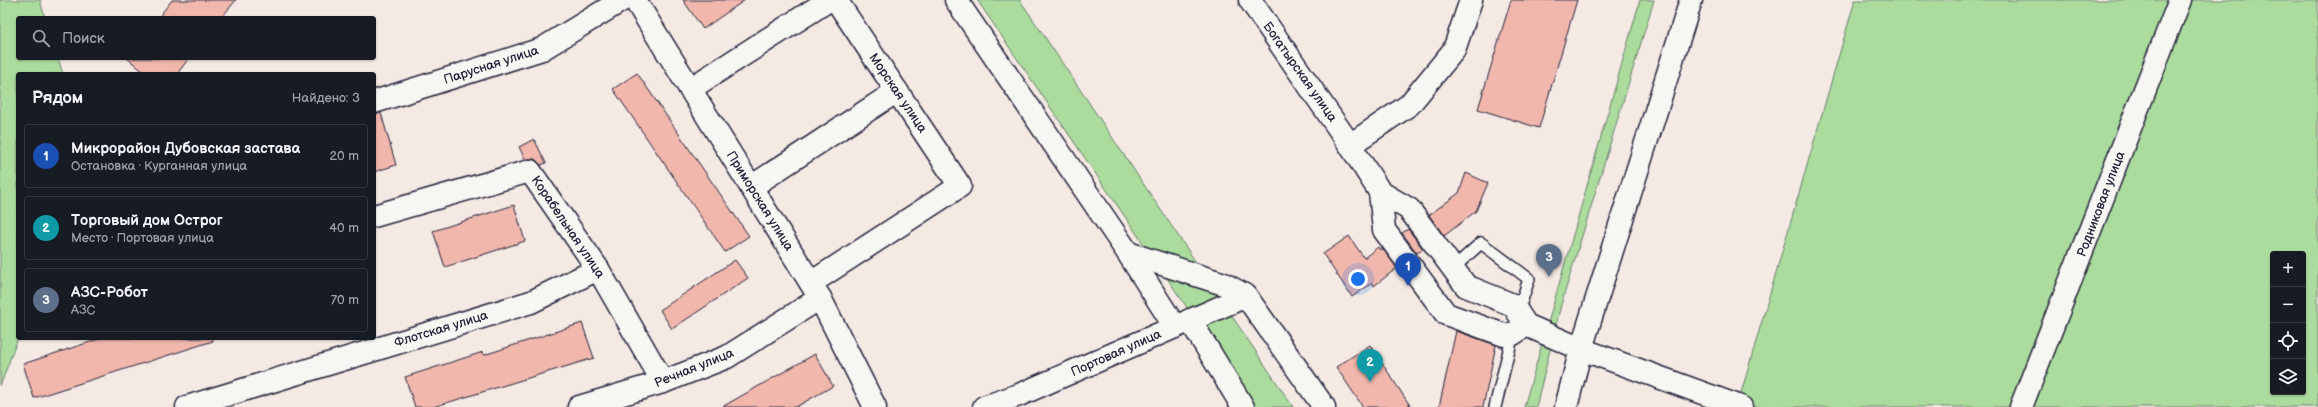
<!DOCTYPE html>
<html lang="ru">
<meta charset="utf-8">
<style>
:root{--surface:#171b24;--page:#242831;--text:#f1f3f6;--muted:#9ea1a6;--line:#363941;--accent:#ea580c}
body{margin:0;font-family:"Balsamiq Sans",sans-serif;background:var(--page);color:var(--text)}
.controls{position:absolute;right:12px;bottom:12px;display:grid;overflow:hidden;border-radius:4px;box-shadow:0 1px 3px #0004}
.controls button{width:36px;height:36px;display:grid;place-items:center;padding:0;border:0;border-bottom:1px solid var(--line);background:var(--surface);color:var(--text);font:20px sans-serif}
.you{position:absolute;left:1358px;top:279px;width:14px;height:14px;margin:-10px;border:3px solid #fff;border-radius:50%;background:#1a73e8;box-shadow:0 0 0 6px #1a73e833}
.badge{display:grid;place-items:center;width:26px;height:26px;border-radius:50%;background:var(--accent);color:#fff;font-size:13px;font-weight:700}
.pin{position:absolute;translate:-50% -33px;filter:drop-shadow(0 1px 2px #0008)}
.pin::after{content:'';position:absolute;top:21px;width:14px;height:12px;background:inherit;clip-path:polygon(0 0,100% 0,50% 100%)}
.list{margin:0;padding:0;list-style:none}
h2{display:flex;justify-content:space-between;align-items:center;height:52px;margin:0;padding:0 16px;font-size:17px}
h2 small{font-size:13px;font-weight:400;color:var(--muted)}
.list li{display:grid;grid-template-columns:26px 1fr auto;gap:12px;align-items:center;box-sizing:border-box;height:64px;margin:0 8px 8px;padding:0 8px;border:1px solid var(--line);border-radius:4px}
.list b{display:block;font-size:15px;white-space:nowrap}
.list p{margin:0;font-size:13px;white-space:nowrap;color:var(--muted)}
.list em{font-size:13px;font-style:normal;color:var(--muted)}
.icon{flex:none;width:22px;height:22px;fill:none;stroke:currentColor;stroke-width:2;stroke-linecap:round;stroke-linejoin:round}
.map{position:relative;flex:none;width:2318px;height:407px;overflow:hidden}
.search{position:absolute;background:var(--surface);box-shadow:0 1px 3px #0004;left:16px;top:16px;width:360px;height:44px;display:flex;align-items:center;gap:10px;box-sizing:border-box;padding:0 14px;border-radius:4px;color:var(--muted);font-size:15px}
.panel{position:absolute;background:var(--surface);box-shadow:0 1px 3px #0004;left:16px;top:72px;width:360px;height:268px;border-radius:4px}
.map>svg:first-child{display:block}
</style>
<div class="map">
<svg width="2318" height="407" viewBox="0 0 2318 407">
<rect width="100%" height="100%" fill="#f5e9e4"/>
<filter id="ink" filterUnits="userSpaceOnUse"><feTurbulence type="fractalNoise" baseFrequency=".025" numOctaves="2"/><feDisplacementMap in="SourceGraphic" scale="8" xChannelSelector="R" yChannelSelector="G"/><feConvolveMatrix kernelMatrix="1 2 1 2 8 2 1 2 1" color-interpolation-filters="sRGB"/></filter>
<g filter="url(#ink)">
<g fill="#abdc9d" stroke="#667f6c" fill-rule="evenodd">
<polygon points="0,0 40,0 45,18 18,18 18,58 58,58 63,74 18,74 18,338 0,386"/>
<polygon points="977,0 1020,0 1293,407 1251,407 1201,328"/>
<polygon points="1640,0 1654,0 1561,305 1536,407 1524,407"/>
<path d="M1855 0H2318V407H1737ZM2273 254H2303V392H2273Z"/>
</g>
<g fill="#f1b7ac" stroke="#22223b">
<polygon points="172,0 236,0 221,18 158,18"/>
<polygon points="683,0 745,0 703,29"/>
<polygon points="1511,0 1577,0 1539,128 1478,109"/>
<polygon points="127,58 189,58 177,74 146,74"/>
<polygon points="637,73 749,236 725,252 613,89"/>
<polygon points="381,113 396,165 374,172 374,114"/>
<polygon points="534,139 546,163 541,165 535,159 525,159 519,147"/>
<polygon points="1466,173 1488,183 1476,211 1444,236 1429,215 1459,193"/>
<polygon points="514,205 525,241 445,267 433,231"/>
<polygon points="1408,229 1423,249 1417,253 1402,233"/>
<polygon points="1349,236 1364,258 1378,247 1380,250 1382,248 1397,268 1374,286 1372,283 1352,297 1323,254"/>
<polygon points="735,260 748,278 672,329 660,310"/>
<polygon points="582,323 594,358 433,407 415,407 405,377 483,352 484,355"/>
<polygon points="1456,331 1496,345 1483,407 1439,407"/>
<polygon points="102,338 212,338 213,341 34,398 23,364"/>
<polygon points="1370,345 1411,407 1363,407 1336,367"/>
<polygon points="815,354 833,386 796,407 722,407"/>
</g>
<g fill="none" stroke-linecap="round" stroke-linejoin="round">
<defs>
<g id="service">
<polyline points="1453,268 1481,243 1529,279 1518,312"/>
<polyline points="1495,407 1513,334"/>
</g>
<g id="minor">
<polyline points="635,0 820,298 875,407"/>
<polyline points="956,0 1128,253 1224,284 1246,296 1324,407"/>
<polyline points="1250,0 1350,145 1380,192 1409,209 1466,286 1513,305 1526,325 1581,349 1741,407"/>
<polyline points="690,89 829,0"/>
<polyline points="374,102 542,49 622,0"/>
<polyline points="1350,145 1409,105 1454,50 1471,0"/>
<polyline points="751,187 897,91"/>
<polyline points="1380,192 1384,230 1446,314 1504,335 1513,334 1526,325"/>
<polyline points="374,216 530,171 598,269 663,382"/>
<polyline points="1128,253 1175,327"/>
<polyline points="811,283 960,186 836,0"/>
<polyline points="1190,320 1243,407"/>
<polyline points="187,407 531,302 598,269"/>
<polyline points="579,407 663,382 727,357 820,298"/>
<polyline points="984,407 1019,395 1246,296"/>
<polyline points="2021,407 2180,0"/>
</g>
<polyline id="tertiary" points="1566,407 1581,349 1691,0"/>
</defs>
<use href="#service" stroke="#22223b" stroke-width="14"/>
<use href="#minor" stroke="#22223b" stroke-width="25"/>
<use href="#tertiary" stroke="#22223b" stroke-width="25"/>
<use href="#service" stroke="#f6f6f2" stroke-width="11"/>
<use href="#minor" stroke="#f6f6f2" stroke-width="22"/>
<use href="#tertiary" stroke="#f6f6f2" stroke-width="22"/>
</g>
</g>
<g text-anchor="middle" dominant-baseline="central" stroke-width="3" stroke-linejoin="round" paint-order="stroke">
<g font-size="13" fill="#22223b" stroke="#f6f6f2">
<text transform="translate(491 65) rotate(-18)">Парусная улица</text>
<text transform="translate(1300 72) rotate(55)">Богатырская улица</text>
<text transform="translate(898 93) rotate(56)">Морская улица</text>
<text transform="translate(760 201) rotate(58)">Приморская улица</text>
<text transform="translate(2101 204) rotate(-69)">Родниковая улица</text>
<text transform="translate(568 227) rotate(56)">Корабельная улица</text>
<text transform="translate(441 329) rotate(-17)">Флотская улица</text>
<text transform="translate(1116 353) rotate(-24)">Портовая улица</text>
<text transform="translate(694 368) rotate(-22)">Речная улица</text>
</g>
</g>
</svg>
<div class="controls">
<button>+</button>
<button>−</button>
<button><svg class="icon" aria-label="locate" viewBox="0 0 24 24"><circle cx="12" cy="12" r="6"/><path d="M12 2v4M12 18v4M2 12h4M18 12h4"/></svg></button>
<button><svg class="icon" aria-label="layers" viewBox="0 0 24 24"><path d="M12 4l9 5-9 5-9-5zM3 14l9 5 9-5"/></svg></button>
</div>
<div class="you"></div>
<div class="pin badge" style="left:1408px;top:286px;background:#1a4fb4">1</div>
<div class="pin badge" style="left:1370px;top:382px;background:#0f9aa8">2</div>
<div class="pin badge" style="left:1549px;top:277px;background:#5c6f8a">3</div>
<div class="search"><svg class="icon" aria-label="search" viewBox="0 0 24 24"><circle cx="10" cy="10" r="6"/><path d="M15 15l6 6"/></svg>Поиск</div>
<section class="panel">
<h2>Рядом<small>Найдено: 3</small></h2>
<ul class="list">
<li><span class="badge" style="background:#1a4fb4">1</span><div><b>Микрорайон Дубовская застава</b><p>Остановка · Курганная улица</p></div><em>20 m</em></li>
<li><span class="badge" style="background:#0f9aa8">2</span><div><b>Торговый дом Острог</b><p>Место · Портовая улица</p></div><em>40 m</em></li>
<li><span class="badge" style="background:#5c6f8a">3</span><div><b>АЗС-Робот</b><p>АЗС</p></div><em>70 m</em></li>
</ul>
</section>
</div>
